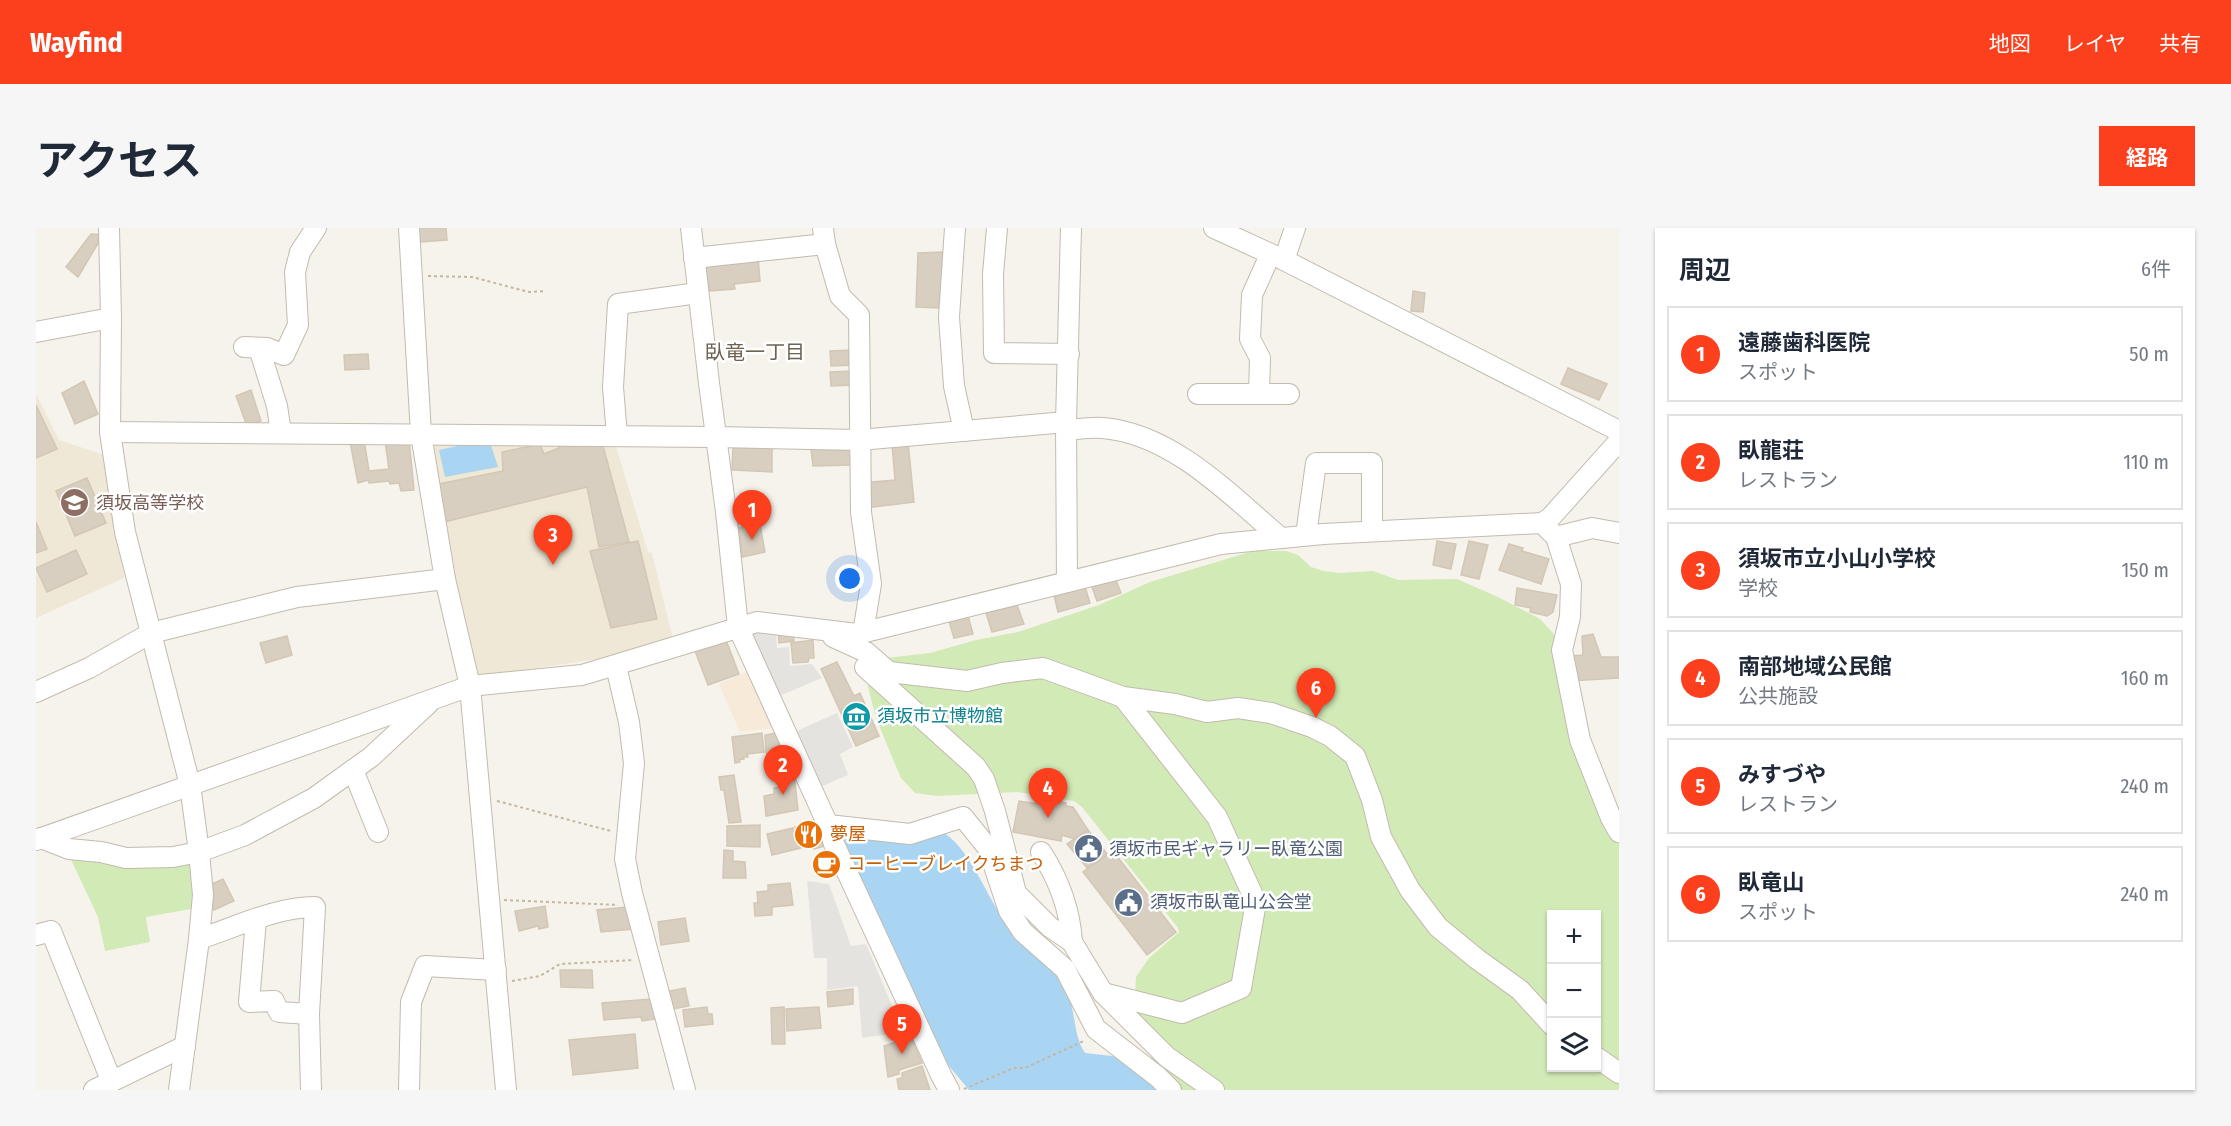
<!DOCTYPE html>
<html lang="ja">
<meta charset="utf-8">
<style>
:root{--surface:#fff;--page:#f6f6f7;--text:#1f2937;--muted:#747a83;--line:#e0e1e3;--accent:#fc3f1d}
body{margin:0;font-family:"Fira Sans Condensed","Noto Sans JP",sans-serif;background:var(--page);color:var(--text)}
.controls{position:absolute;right:18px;bottom:18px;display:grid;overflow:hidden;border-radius:0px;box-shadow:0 2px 4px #0004}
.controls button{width:54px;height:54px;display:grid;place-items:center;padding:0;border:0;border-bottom:2px solid var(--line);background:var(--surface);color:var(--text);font:30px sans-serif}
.you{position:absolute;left:814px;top:351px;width:21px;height:21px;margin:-15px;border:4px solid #fff;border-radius:50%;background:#1a73e8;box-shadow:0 0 0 9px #1a73e833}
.badge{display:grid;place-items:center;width:39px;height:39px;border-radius:50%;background:var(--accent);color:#fff;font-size:20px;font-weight:700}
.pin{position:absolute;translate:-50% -50px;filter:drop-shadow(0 2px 3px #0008)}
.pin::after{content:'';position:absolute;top:32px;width:21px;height:18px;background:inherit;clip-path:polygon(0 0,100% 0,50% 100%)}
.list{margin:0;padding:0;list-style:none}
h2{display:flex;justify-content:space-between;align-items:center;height:78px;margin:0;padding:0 24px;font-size:26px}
h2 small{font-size:20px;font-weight:400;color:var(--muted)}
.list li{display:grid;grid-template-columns:39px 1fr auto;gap:18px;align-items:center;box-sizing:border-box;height:96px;margin:0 12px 12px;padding:0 12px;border:2px solid var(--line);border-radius:0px}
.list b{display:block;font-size:22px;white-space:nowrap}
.list p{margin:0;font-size:20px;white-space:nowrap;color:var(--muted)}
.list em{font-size:20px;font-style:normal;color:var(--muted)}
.icon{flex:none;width:33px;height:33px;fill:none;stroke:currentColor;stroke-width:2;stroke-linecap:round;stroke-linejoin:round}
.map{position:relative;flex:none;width:1583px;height:862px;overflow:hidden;border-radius:0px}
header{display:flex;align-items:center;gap:36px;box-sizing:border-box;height:84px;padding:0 30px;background:var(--accent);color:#fff}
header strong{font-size:28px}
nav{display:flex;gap:33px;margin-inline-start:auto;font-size:21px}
.intro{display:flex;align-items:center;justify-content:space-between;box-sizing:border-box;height:144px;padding:0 36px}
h1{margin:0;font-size:42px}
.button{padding:15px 27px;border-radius:0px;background:var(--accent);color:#fff;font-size:21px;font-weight:700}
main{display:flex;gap:36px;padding:0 36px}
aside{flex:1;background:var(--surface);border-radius:0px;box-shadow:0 2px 4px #0004}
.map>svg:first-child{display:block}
</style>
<header>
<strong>Wayfind</strong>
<nav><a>地図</a><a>レイヤ</a><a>共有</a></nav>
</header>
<div class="intro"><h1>アクセス</h1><a class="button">経路</a></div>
<main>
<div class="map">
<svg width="1583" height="862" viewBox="0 0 1583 862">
<rect width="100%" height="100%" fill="#f6f3ec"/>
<polygon fill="#f7ead8" points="713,443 739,500 704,504 683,456"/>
<g fill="#efe8d6">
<polygon points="0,166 23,212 68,227 86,323 88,350 0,390"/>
<polygon points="579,215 612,324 616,325 637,411 575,429 441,449 418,348 395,217"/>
</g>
<g fill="#d2eab5" fill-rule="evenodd">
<path d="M1217 323H1250L1262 327 1275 339 1288 343 1304 345 1337 343 1362 352 1421 351 1462 369 1504 391 1517 405 1526 422 1544 510 1583 604V862H1142L1115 834 1116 824 1102 795 1099 766 1100 749 1113 730 1143 704 1142 700 1046 579 1038 573 981 564 901 568 879 565 865 550 856 529 840 490 832 459 838 440 850 430 894 425 940 412 982 404 1063 377 1114 354ZM1516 686H1560V840H1516Z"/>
<polygon points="32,625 158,630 160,680 110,689 114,714 69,723 62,689"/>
</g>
<g fill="#e5e3e0">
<polygon points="740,400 741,420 753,419 754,438 776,436 786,450 741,469 712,404"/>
<polygon points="801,485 817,519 804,526 812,547 782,560 758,504"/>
<polygon points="771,653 793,656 815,718 830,716 867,804 826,810 822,758 791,762 791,730 778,730"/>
</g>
<g fill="#a9d4f2">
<polygon points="453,211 462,239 409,249 403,222"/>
<path d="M908 605C935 622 951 670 970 695 988 718 1019 739 1031 764 1040 784 1037 807 1049 825L1076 828 1088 833 1126 862H933L913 838 902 818 808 613 811 608Z"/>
</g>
<g fill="#d8cfc1" stroke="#d3c7b4" stroke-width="1.5">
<polygon points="383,0 410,0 411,12 384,14"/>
<polygon points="55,6 67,7 42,49 30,39"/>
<polygon points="907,24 904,80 880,79 882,25"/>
<polygon points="722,28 724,53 698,56 699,61 674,63 673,56 669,57 667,35"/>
<polygon points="1377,63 1389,65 1387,84 1375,83"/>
<polygon points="817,122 818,137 795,138 794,123"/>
<polygon points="332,126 333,141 309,142 308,127"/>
<polygon points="1532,140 1571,156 1563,172 1525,156"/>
<polygon points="817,143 817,157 795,158 794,144"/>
<polygon points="48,153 62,186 39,196 26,165"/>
<polygon points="215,162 225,193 211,198 200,168"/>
<polygon points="0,177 21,221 0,230"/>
<polygon points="563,203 593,314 563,319 551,259 408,294 402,256 467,243 466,224 504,216 508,226 523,220 523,212"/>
<polygon points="328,211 333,243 353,241 349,213 373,212 378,262 365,263 363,255 354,256 353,253 333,255 332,252 322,255 314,214"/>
<polygon points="872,214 878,274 829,280 826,255 859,252 856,216"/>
<polygon points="697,219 736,220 736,244 696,242"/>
<polygon points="815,220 817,237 777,238 775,221"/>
<polygon points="51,250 70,295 39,308 20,263"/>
<polygon points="0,294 11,321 0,325"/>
<polygon points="724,297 729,324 706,329 703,300"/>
<polygon points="602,313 621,391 575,400 554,323"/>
<polygon points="1401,313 1420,316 1415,341 1397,337"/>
<polygon points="1433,313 1452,317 1443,351 1425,347"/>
<polygon points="1473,316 1487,320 1486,323 1513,331 1505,356 1463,342"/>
<polygon points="40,322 51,346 11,364 0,340"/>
<polygon points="1080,352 1085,365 1061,373 1056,359"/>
<polygon points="1049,359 1054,375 1022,384 1018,367"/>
<polygon points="1481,360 1521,367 1517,384 1511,388 1494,384 1495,380 1479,377"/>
<polygon points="981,377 988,396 956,404 950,385"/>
<polygon points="932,388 937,406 918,410 913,393"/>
<polygon points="742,402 757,402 758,413 743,415"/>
<polygon points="1557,406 1565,429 1583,429 1583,450 1534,453 1534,428 1547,427 1546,408"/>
<polygon points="251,408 256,427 230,435 224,415"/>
<polygon points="690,412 703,446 672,457 659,423"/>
<polygon points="777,412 778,430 773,430 772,434 757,435 755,415"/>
<polygon points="801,434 818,468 824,465 843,508 820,518 785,441"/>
<polygon points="726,505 728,524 711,526 712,529 707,529 708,531 703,532 704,534 699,535 696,509"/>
<polygon points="740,505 755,534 737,541 730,524 729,507"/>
<polygon points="758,546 762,582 730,588 728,568 738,566 738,560 743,559 742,553 747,552 747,547"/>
<polygon points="698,547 705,594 693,595 688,562 685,562 683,549"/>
<polygon points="1010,571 1030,575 1030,578 1037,579 1052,602 1038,611 1026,607 1025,613 977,604 983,573 1010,577"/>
<polygon points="779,592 788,618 778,621 775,613 765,616 759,599"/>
<polygon points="724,597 724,619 691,618 691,598"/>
<polygon points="757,600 765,620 736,627 731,606"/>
<polygon points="1052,602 1072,627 1052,641 1031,616"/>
<polygon points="688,622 697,623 697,633 709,634 710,650 687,650"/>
<polygon points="1077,623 1140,704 1111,727 1047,644"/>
<polygon points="790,627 793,634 799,632 801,638 784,644 779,631"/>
<polygon points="187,651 198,673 178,682 171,669 170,659"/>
<polygon points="754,655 757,677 736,679 736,687 719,688 718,675 722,675 721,664 732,663 732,657"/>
<polygon points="509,678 512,699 503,701 502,698 483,703 479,683"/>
<polygon points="591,679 598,701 565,704 561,682"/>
<polygon points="649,690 653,713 625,717 622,694"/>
<polygon points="524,742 556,742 557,760 525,759"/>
<polygon points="649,760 653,778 637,781 633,763"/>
<polygon points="817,761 817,776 792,779 791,764"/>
<polygon points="615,771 620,791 606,793 605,789 568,792 566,775"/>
<polygon points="671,779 672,786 676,786 677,796 649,799 647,782"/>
<polygon points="748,779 749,816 736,816 735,780"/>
<polygon points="783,779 785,800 751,803 750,781"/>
<polygon points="599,806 602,840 537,847 533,812"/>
<polygon points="875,809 886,835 863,842 863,846 852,849 848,818"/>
<polygon points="886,838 894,862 863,862 861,851 866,850 866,845"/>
</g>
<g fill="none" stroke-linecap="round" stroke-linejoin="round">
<defs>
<g id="minor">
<polyline points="73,0 75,90 74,204 89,304 154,557 163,624 167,667 163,711 143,862"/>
<polyline points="373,0 385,206 409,351 434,458 470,862"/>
<polyline points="655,0 673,155 690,284 702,399 792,597 798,616 905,847 913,862"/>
<polyline points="919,0 913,89 918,158 928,203"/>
<polyline points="961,0 957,46 958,125 1033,126"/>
<polyline points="1178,0 1248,32 1583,203"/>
<polyline points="789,16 804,68 823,87 825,284 835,356 827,405"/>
<polyline points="658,30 789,16 787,0"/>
<polyline points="1248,32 1259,0"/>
<polyline points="0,104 75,90"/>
<polyline points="208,119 231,120 248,127 262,97 259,44 264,24 280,0"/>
<polyline points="223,120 241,178 245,205"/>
<polyline points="1162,166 1253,166"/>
<polyline points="1223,166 1224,130 1214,111 1216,67 1234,27"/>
<path d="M1031 202C1042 201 1056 199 1067 200 1137 206 1194 267 1245 310"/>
<polyline points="74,204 680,209 823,212 1030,194"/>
<polyline points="581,208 577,159 582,76 662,65"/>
<polyline points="1506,295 1520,309 1535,356 1534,389 1526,422 1544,512 1575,590 1583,604"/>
<polyline points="1270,307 1280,235 1336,235 1336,303"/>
<polyline points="1520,309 1556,300 1583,305"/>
<polyline points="1031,354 1030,194 1035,0"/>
<polyline points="797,409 830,424 853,444 931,453 966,445 1007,440 1087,469 1139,476 1171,484 1202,480 1235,485 1276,499 1294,508 1319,528 1336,572 1345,609 1374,662 1402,699 1441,731 1484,762 1516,797"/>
<polyline points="580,438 593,494 598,535 589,631 596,665 649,862"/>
<path d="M829 439 940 539 948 551 959 583 980 665 1014 699 1036 714C1034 681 1023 652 1005 624"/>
<polyline points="0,464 53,440 115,405 261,369 409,351"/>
<polyline points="317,542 342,604"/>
<polyline points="792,597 874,606 927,589 952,620 973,683 987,704 1029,741 1060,801 1122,849 1135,862"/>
<polyline points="5,610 33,621 65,624 90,630 137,629 163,624 209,607 278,570 335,529 392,476"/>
<polyline points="0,612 434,458 546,447 721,394 821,406 1185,316 1287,306 1506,295 1514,290 1583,213"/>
<polyline points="0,707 15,703 75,852"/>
<path d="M163 711C200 699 240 679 279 679L273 786 243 784 238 773 213 774 220 692"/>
<polyline points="1036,714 1067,765 1131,829 1178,862"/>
<polyline points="1067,765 1146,785 1205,760 1220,674 1181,589 1087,469"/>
<polyline points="273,786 275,862"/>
<polyline points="1560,829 1583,845"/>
<polyline points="58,862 149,818"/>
<polyline points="373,862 375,774 389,738 460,742"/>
</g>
</defs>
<use href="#minor" stroke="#c2bbae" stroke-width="22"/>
<g stroke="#c4b79f" stroke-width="2" stroke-dasharray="3 3" stroke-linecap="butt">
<polyline points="392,48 436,49 493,64 510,63"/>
<polyline points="461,573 575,603"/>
<polyline points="468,672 582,677"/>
<polyline points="476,753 504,748 524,736 598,732"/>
<polyline points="928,861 978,840 989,840 1048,813"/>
</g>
<use href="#minor" stroke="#fff" stroke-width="20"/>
</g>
<defs>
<symbol id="school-disc" viewBox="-11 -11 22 22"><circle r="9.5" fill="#8d6e63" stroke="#fff"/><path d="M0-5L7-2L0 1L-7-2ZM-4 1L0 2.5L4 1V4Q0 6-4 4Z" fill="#fff"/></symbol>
<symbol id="museum-disc" viewBox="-11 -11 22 22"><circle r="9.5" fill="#0f9aa8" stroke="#fff"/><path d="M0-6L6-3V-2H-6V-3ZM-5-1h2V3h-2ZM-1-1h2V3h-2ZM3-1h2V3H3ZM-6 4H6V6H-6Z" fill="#fff"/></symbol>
<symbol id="restaurant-disc" viewBox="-11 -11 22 22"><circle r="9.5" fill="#e8710a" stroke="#fff"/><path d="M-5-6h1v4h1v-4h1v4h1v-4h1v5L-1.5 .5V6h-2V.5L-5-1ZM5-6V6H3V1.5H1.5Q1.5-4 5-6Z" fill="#fff"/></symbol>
<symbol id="civic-disc" viewBox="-11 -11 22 22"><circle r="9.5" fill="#5c6f8a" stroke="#fff"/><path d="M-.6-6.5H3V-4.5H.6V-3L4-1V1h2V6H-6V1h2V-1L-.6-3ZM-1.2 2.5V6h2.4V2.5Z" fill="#fff"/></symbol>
<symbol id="cafe-disc" viewBox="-11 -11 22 22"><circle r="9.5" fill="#e8710a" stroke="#fff"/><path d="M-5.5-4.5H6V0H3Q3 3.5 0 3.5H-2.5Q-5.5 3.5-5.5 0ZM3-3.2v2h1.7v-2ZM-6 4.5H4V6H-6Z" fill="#fff"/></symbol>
</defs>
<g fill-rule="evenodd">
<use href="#school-disc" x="22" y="258" width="33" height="33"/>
<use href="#museum-disc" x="804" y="472" width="33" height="33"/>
<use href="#restaurant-disc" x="756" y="590" width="33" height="33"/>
<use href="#civic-disc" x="1036" y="604" width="33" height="33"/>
<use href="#cafe-disc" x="774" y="620" width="33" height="33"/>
<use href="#civic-disc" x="1076" y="658" width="33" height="33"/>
</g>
<g text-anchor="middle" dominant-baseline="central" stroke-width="5" stroke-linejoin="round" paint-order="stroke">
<g font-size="18" fill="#785e54" stroke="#fff" text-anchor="start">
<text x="60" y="275">須坂高等学校</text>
</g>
<g font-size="18" fill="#0d838f" stroke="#fff" text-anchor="start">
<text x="841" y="488">須坂市立博物館</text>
</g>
<g font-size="18" fill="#c56008" stroke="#fff" text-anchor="start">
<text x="794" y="606">夢屋</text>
<text x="811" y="636">コーヒーブレイクちまつ</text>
</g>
<g font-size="18" fill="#4e5e75" stroke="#fff" text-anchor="start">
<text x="1073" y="621">須坂市民ギャラリー臥竜公園</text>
<text x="1114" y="674">須坂市臥竜山公会堂</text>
</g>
<g font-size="20" fill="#6e6250" stroke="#fff">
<text x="719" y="124">臥竜一丁目</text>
</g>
</g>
</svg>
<div class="controls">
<button>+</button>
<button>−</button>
<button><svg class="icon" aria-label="layers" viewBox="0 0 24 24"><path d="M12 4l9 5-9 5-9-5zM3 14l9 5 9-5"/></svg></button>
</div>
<div class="you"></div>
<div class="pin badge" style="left:716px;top:312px">1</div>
<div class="pin badge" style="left:747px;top:567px">2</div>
<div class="pin badge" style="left:517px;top:337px">3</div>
<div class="pin badge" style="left:1012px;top:590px">4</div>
<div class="pin badge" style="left:866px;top:826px">5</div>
<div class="pin badge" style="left:1280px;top:490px">6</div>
</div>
<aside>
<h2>周辺<small>6件</small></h2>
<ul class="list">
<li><span class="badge">1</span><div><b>遠藤歯科医院</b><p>スポット</p></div><em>50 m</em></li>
<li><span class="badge">2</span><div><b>臥龍荘</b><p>レストラン</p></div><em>110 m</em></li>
<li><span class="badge">3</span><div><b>須坂市立小山小学校</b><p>学校</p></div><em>150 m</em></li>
<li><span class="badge">4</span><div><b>南部地域公民館</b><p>公共施設</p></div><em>160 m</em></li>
<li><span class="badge">5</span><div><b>みすづや</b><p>レストラン</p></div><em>240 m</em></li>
<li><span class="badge">6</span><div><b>臥竜山</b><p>スポット</p></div><em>240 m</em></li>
</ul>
</aside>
</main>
